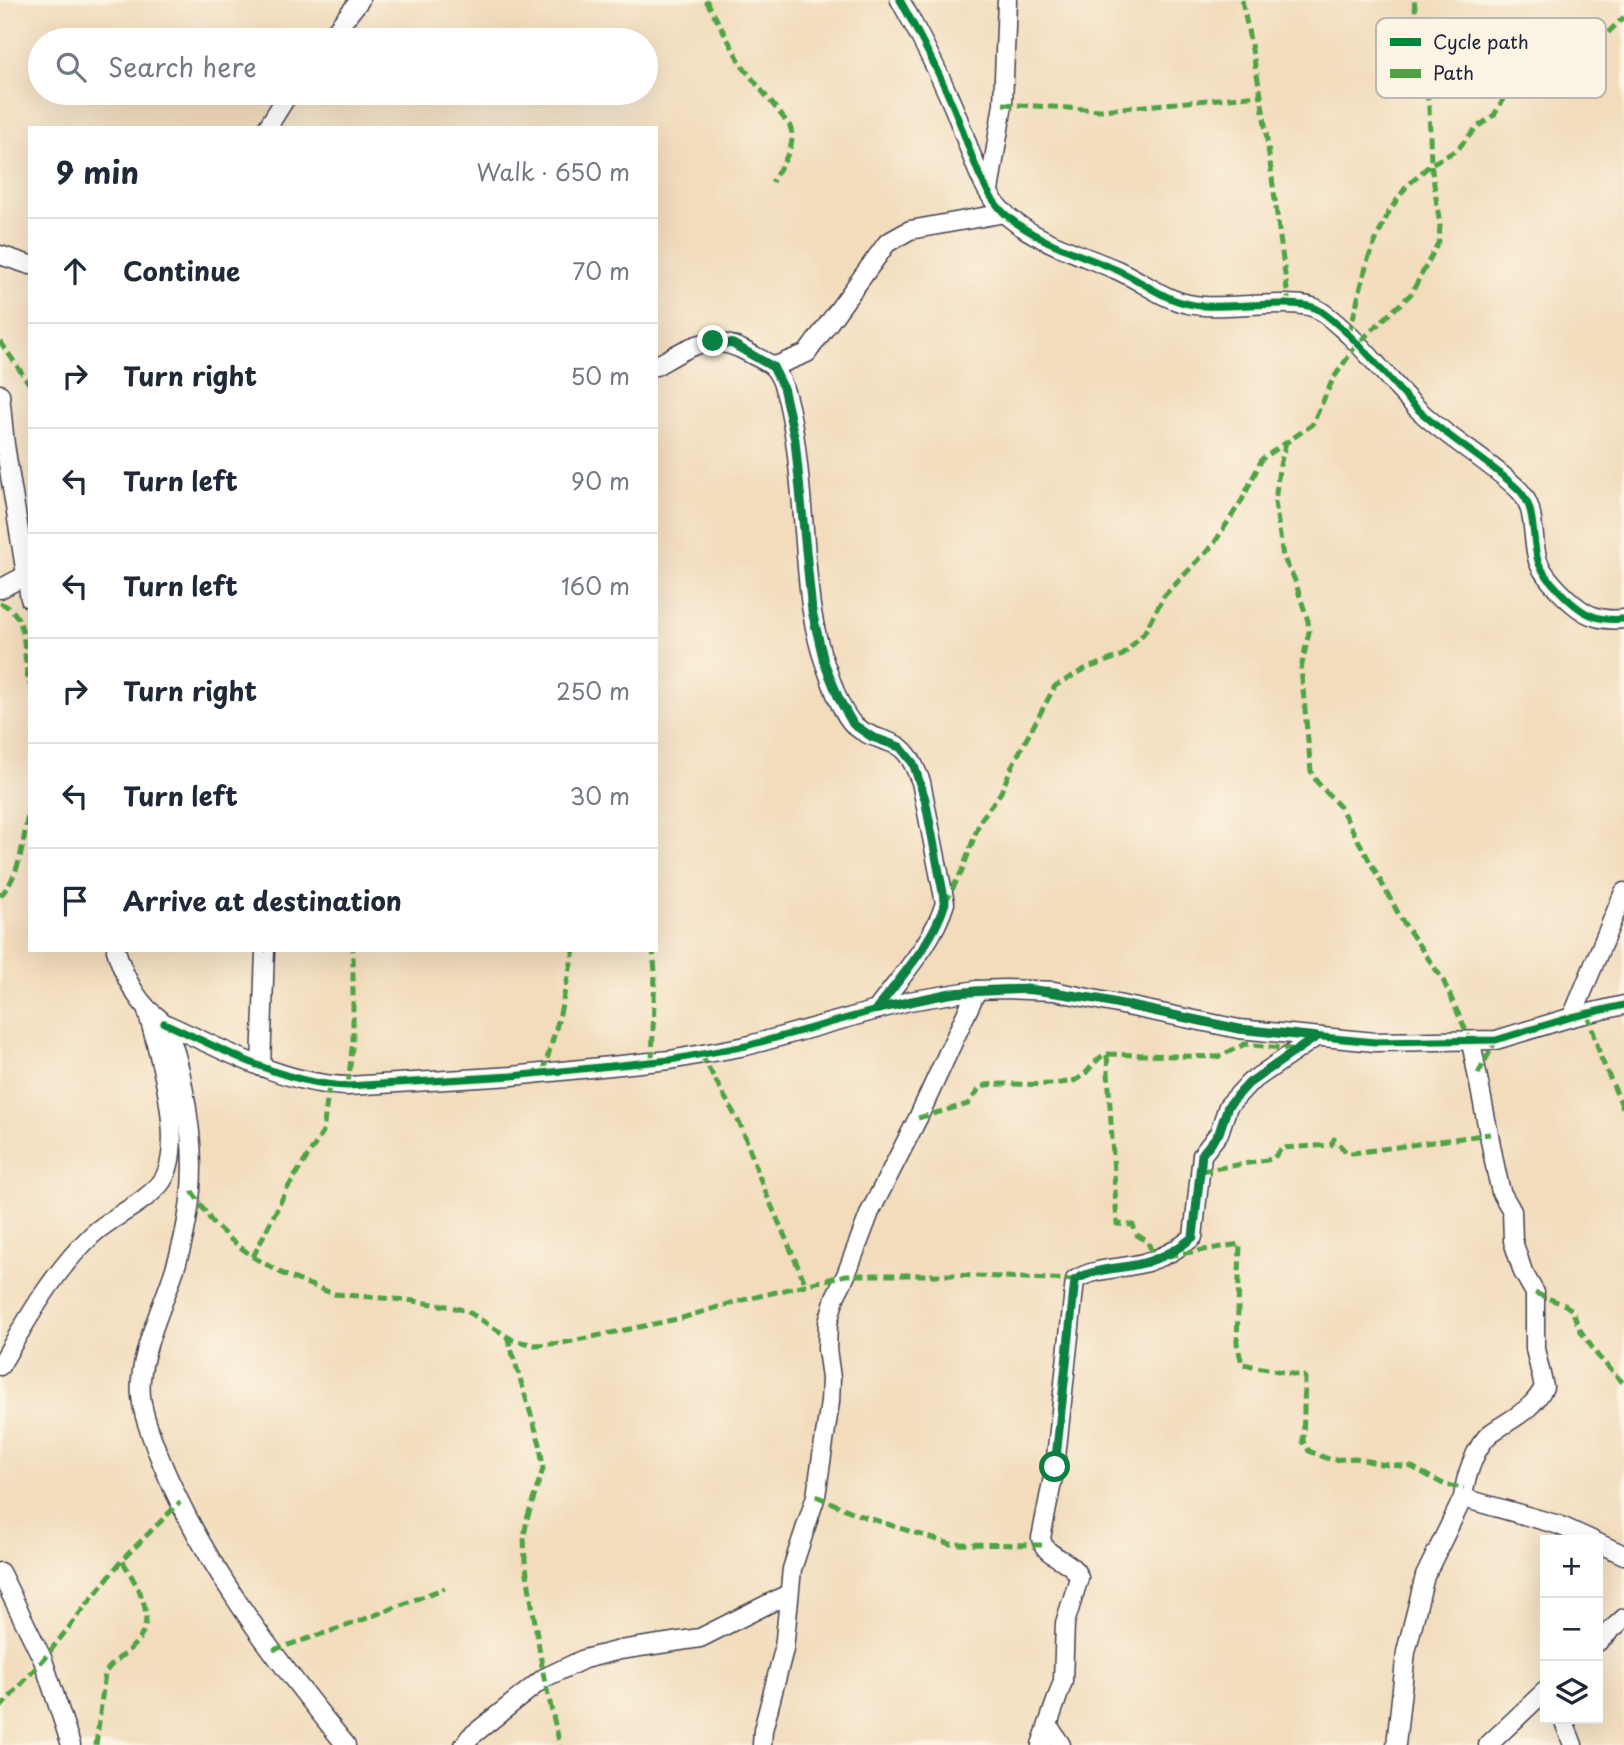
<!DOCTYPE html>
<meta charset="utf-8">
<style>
:root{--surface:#fff;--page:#f6f6f7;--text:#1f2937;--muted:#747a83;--line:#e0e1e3}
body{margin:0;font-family:"Playpen Sans",sans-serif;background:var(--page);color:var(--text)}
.controls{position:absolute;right:21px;bottom:21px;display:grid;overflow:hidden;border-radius:0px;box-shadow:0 7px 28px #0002}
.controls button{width:63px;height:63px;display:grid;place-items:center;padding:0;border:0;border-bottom:2px solid var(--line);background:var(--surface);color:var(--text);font:35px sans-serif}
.stop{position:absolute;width:21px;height:21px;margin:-16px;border:5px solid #0b8043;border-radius:50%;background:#fff}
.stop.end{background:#0b8043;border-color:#fff;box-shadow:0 2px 7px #0008}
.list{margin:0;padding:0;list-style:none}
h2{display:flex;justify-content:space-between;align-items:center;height:91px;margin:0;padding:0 28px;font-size:30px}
h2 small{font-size:23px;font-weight:400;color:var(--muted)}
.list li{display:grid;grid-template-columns:46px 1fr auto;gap:21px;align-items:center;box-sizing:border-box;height:105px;padding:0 28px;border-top:2px solid var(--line)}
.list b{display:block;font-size:26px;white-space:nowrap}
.list em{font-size:23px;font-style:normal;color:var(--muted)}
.icon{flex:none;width:38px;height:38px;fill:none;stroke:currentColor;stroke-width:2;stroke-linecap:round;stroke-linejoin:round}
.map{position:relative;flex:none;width:1624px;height:1745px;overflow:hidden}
.search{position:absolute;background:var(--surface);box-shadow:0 7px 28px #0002;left:28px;top:28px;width:630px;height:77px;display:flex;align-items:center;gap:18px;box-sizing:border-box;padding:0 24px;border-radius:38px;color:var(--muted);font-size:26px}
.panel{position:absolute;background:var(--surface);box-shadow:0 7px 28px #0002;left:28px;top:126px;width:630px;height:826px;border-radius:0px}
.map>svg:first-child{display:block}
</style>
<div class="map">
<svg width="1624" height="1745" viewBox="0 0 1624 1745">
<rect width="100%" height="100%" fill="#fcf5e5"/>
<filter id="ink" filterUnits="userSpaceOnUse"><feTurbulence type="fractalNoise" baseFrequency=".0143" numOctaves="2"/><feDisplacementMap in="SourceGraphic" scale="14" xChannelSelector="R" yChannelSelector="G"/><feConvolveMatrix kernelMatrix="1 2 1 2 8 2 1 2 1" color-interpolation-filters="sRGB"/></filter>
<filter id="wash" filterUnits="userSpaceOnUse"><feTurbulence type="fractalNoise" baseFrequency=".00686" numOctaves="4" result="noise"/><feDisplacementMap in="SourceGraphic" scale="28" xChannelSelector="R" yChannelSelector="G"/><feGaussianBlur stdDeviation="1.57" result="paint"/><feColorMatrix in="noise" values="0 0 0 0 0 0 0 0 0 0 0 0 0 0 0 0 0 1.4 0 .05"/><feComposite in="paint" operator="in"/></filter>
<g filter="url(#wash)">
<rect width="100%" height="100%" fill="#f2dcbc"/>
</g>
<g filter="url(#ink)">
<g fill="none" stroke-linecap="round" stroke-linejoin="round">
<defs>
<g id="street">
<path d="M900 0C919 34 937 68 952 104 967 137 978 188 1004 213 1034 241 1080 254 1117 270 1149 284 1166 304 1204 306 1230 308 1296 299 1315 308 1326 313 1338 325 1348 334 1375 359 1396 390 1424 415 1454 442 1490 462 1519 490 1537 508 1531 538 1538 561 1544 578 1575 610 1593 616 1603 620 1613 620 1624 619"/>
<polyline points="328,40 360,0"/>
<polyline points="267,128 289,93"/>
<polyline points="989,191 1003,104 1007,0"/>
<polyline points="0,255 30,265"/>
<path d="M656 366C691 346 710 331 749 353 756 357 766 361 772 366 802 393 803 566 812 612 815 629 819 648 825 664 832 683 840 712 855 726 869 738 884 738 898 746 910 753 916 770 921 782L945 903C933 943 901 976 877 1009"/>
<polyline points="773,367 807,353 887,243 910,230 1005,213"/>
<polyline points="0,394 5,445 30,599"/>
<polyline points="0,589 30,573"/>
<path d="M116 950C122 970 131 990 145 1006 150 1013 160 1017 164 1024 178 1049 187 1103 190 1132 196 1184 188 1234 170 1283 159 1314 144 1347 141 1379 138 1403 149 1430 157 1451 200 1560 272 1655 346 1745"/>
<polyline points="1572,1017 1624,892"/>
<path d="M164 1023C223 1049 282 1084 348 1086L512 1076 670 1060 746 1046 909 1001 977 990 1005 989 1054 991 1239 1029 1375 1042 1496 1040 1572 1017 1624 1005"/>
<polyline points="261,1067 265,950"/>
<path d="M0 1366C27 1320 53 1272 92 1235 112 1216 141 1206 160 1184 189 1149 157 1047 146 1007"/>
<polyline points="1463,1498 1559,1525 1592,1540"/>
<polyline points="1598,1543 1624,1555"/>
<polyline points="0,1572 43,1660 71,1745"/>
<polyline points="1598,1642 1624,1618"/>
<polyline points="1563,1719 1573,1745"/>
<polyline points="1048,1725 1061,1745"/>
<polyline points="464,1745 470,1737 544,1678 584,1659 620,1650 700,1638 788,1594"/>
<polyline points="762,1745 763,1730 784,1649 792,1569 816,1496 830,1402 831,1378 827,1349 828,1323 835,1297 846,1275 870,1212 918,1118 977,990"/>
<path d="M1041 1745 1063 1681 1065 1623 1079 1578C1073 1559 1044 1558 1041 1538L1055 1467 1075 1280C1098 1266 1125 1270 1150 1261 1166 1256 1180 1248 1193 1237L1202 1155 1219 1133 1228 1106 1249 1083 1316 1037"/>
<path d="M1396 1745 1406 1652 1425 1576 1463 1498C1465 1478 1475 1446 1491 1433 1512 1418 1532 1411 1544 1387L1535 1349V1293L1523 1272 1513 1241 1512 1211 1501 1192 1496 1171 1471 1042"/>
<polyline points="1488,1745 1545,1691"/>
</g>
</defs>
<use href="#street" stroke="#413e4e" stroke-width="21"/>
<use href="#street" stroke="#fff" stroke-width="18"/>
<g stroke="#50a245" stroke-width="5" stroke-dasharray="10 5" stroke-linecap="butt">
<path d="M706 0 743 67 790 126C798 146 781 165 772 182"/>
<polyline points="1242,0 1261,95 1289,305"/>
<polyline points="1003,104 1102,110 1261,95"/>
<polyline points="1349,334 1368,259 1379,233 1390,210 1406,187 1431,164 1457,150 1476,128 1494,115 1506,95 1516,89 1551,82 1589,51 1624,17"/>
<polyline points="0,341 30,385"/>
<polyline points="1286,442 1279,469 1275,502 1283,557 1294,578 1308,621 1309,632 1301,669 1311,771 1317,782 1340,807 1403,922 1443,980 1471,1042"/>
<path d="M0 603C33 615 20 658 30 685"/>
<path d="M0 896C23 873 24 832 30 801"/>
<polyline points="945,903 962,871 980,821 1001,792 1013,764 1055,686 1085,669 1123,655 1144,633 1164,596 1213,545 1242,500 1262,459 1312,425 1333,379 1357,344 1411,294 1433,253 1439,241 1440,225 1431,164 1429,107 1414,0"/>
<polyline points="265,950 266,950"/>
<polyline points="1588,1014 1601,1058 1624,1110"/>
<polyline points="701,1054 742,1128 762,1184 806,1285"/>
<polyline points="1107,1055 1117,1224 1133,1225 1137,1235 1147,1241 1155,1258 1240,1244 1237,1343 1242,1364 1303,1376 1305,1378 1303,1442 1309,1451 1331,1460 1355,1458 1381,1464 1412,1467 1445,1485 1464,1488"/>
<polyline points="652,1061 655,972 653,950"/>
<polyline points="543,1073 559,1018 574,950"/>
<polyline points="1478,1074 1496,1040"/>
<polyline points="348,1086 353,1039 353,950"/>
<path d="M918 1118 968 1104 979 1089 986 1085C1015 1082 1048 1088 1076 1080 1087 1076 1094 1060 1105 1054L1218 1057 1245 1044 1299 1050"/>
<polyline points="1201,1171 1273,1159 1282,1148 1331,1145 1334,1139 1346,1152 1353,1153 1490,1134"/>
<polyline points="192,1191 212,1222 230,1239 253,1257 287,1276 334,1294 407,1300 447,1306 467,1311 513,1340 535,1345 563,1343 682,1318 735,1302 846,1275 954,1275 1075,1280"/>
<polyline points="253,1257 287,1189 323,1132 329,1085"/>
<polyline points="1535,1293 1565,1305 1572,1310 1580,1330 1598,1356 1624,1384"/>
<polyline points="507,1336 540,1444 543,1469 527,1519 524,1537 525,1561 544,1678 560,1745"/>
<polyline points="816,1496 859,1515 950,1544 1042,1545"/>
<polyline points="273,1650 349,1625 445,1588"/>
<polyline points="0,1708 43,1660 122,1560 180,1502"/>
<path d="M96 1745 105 1673C112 1662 123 1656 133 1646 161 1620 137 1586 122 1560"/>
</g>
<defs>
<g id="cycleway">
<path d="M900 0C919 34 937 68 952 104 967 137 978 188 1004 213 1034 241 1080 254 1117 270 1149 284 1166 304 1204 306 1230 308 1296 299 1315 308 1326 313 1338 325 1348 334 1375 359 1396 390 1424 415 1454 442 1490 462 1519 490 1537 508 1531 538 1538 561 1544 578 1575 610 1593 616 1603 620 1613 620 1624 619"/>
<path d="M164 1023C223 1049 282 1084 348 1086L512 1076 670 1060 746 1046 909 1001 977 990 1005 989 1054 991 1239 1029 1375 1042 1496 1040 1572 1017 1624 1005"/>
</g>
</defs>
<use href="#cycleway" stroke="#fcf5e5" stroke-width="11"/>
<use href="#cycleway" stroke="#00873e" stroke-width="7"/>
</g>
</g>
<g fill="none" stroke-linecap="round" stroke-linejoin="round" filter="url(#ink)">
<path stroke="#0b8043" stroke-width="9" d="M713 341 733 344 773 367 783 387 795 440 812 611 824 662 839 699 853 724 872 737 900 747 913 763 925 799 945 903C933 943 901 976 877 1009L951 993 1027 989 1098 999 1239 1029 1316 1037 1249 1083 1228 1106 1219 1133 1202 1154 1193 1237C1180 1248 1166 1256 1150 1261 1125 1270 1098 1266 1075 1280L1055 1467"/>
</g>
<rect x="1376" y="18" width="230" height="80" rx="10" fill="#fcf5e5" stroke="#bbb6b2" stroke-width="2"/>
<rect x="1390" y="38" width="31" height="8" fill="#00873e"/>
<rect x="1390" y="69" width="31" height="9" fill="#50a245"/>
<g font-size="19" fill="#22223b">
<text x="1433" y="49">Cycle path</text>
<text x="1433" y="80">Path</text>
</g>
</svg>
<div class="controls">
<button>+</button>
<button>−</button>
<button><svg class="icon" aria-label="layers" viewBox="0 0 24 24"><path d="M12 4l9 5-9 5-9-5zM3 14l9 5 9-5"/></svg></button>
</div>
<div class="stop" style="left:1055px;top:1467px"></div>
<div class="stop end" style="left:713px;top:341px"></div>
<div class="search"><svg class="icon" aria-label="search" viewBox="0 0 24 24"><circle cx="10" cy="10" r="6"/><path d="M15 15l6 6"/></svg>Search here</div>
<section class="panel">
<h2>9 min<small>Walk · 650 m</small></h2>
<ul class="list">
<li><svg class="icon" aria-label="ahead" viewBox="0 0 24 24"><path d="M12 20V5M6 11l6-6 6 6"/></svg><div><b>Continue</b></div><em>70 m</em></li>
<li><svg class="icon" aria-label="right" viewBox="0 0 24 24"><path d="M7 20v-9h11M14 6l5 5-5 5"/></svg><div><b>Turn right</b></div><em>50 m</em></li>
<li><svg class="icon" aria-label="left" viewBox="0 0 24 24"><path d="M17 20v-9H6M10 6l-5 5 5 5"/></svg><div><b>Turn left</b></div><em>90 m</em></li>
<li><svg class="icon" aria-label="left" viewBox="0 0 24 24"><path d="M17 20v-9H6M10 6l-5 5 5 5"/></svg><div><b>Turn left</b></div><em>160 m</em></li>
<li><svg class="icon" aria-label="right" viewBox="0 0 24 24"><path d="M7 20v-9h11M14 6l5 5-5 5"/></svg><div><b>Turn right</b></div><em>250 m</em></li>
<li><svg class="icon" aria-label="left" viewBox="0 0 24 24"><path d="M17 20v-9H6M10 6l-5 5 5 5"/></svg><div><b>Turn left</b></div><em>30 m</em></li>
<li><svg class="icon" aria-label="arrive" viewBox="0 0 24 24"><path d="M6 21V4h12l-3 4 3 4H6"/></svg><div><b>Arrive at destination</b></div></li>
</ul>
</section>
</div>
